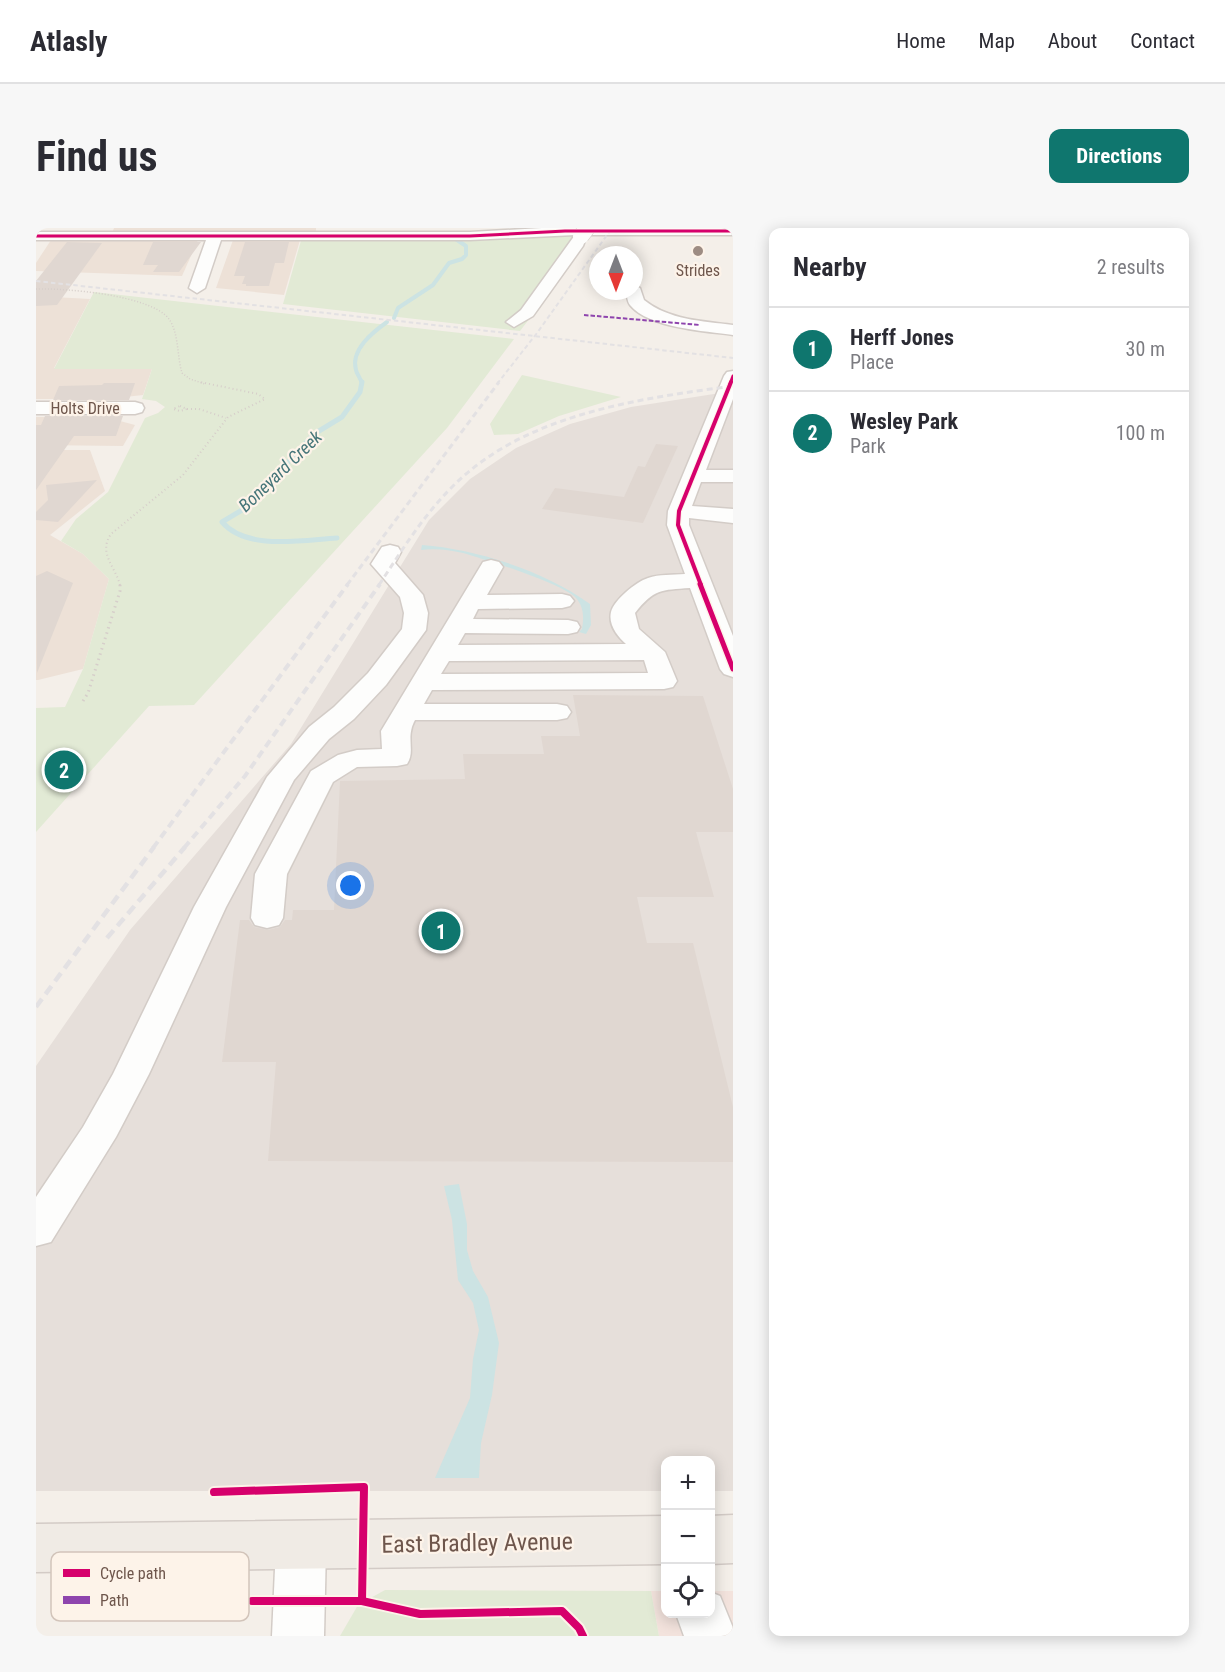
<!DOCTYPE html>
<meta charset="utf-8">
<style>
:root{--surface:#fff;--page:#f7f7f7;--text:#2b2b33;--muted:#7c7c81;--line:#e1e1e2;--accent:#0f766e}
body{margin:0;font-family:"Roboto Condensed",sans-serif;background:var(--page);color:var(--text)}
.controls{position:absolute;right:18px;bottom:18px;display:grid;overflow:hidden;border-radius:12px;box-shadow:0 3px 15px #0003}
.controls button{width:54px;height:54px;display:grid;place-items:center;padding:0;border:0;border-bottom:2px solid var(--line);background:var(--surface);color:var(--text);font:30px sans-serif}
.compass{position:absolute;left:553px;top:18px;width:54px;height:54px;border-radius:50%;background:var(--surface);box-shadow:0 3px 15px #0003;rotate:180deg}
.you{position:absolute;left:315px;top:658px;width:21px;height:21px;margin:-15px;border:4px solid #fff;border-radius:50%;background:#1a73e8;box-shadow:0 0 0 9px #1a73e833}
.badge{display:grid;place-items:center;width:39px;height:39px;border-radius:50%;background:var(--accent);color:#fff;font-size:20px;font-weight:700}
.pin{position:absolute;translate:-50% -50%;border:3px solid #fff;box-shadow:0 2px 6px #0006}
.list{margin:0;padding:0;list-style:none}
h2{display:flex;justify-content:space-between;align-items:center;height:78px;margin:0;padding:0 24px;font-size:26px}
h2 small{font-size:20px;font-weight:400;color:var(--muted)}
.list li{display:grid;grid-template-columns:39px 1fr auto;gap:18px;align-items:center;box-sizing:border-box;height:84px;padding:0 24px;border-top:2px solid var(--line)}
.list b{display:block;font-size:22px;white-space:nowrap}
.list p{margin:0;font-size:20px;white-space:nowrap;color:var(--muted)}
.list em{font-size:20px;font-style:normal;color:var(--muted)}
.icon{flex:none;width:33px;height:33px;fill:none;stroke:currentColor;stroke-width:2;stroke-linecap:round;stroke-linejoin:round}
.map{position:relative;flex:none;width:697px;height:1408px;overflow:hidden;border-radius:12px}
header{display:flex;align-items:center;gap:36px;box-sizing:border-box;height:84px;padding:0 30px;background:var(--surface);border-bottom:2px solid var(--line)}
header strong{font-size:28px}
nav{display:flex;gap:33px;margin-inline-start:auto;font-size:21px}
.intro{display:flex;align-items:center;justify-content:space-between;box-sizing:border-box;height:144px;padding:0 36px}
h1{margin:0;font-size:42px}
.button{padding:15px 27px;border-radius:12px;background:var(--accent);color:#fff;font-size:21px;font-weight:700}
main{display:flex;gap:36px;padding:0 36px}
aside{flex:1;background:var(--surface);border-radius:12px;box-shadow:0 3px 15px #0003}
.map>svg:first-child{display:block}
</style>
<header>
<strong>Atlasly</strong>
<nav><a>Home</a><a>Map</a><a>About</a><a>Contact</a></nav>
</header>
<div class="intro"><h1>Find us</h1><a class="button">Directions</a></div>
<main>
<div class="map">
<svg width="697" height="1408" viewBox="0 0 697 1408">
<rect width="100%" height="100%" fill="#f4efe9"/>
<g fill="#ede1d7">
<polygon points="78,0 280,0 280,4 76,5"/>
<polygon points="15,12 162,12 146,48 0,43 0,35"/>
<polygon points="197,12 264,12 248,67 180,60"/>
<polygon points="0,68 54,71 18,140 116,141 107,167 71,171 0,171"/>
<polygon points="0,189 69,189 99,197 87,218 0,217"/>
<polygon points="0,222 54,222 69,263 14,307 47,326 73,351 47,441 2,452 0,452"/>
</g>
<polygon fill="#f3e3dd" points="615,1363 629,1363 630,1386 674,1386 675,1363 697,1363 697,1408 623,1408"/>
<polygon fill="#e6dfda" points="697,163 697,1263 675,1263 674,1232 630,1232 629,1263 0,1263 0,838 94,702 255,516 393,292 434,251 480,220 534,196 595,179"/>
<g fill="#e2ead5">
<polygon points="538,6 537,34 484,103 247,76 266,9"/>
<polygon points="58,64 478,111 411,200 158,477 113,478 0,604 0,480 29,479 47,441 73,351 47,326 25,313 40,291 72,264 109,190 122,185 129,179 120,173 106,171 116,141 18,141"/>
<polygon points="486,147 585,169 523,188 482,206 458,207 454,196"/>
<polygon points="349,1362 615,1363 623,1408 304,1408 322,1377"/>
</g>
<g fill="#cce3e3">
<path d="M386 317C440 321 509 343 554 376L555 397 550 406 543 404 546 401C548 390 548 379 540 370 527 356 448 331 427 325 413 322 399 320 385 322Z"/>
<polygon points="423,956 431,996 431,1022 437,1043 452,1069 463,1115 456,1167 445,1215 443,1250 399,1250 434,1170 437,1131 443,1102 437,1075 422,1052 416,992 408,958"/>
</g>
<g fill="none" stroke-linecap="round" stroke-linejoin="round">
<g stroke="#cce3e3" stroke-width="4">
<polyline points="358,90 362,80 397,57 413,35 426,31 430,27 430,18 418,10"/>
<path d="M326 156C325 150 321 147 320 142 314 122 337 104 351 94"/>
</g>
<path stroke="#cce3e3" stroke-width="5" d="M301 310C266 312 211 323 186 294L211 279 278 206 306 189 324 164 326 154"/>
</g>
<g fill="#e0d7d1">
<polygon points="31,14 66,15 21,77 0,78 0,53"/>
<polygon points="117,14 165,14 143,44 117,44 122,37 107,37"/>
<polygon points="209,14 253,14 248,35 239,35 233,58 210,58 210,56 206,56 209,48 198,48"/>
<polygon points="68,155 99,155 93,172 17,172 23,158 66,157"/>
<polygon points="9,188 87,188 80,208 38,208 0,262 0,197 5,197"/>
<polygon points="620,216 642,218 607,295 506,281 519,260 588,269 602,238 609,239"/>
<polygon points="61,252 22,294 0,292 0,284 12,272 10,257"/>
<polygon points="11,343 37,355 1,445 0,348"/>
<polygon points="537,467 667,468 697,561 697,604 660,604 678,669 601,669 611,715 657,715 697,879 697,934 232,933 240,834 186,834 204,692 213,692 218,699 232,702 244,699 249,692 256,692 257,682 298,682 304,553 429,551 427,526 508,526 505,508 544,508"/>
</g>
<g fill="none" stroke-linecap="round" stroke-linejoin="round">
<defs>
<g id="minor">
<polygon points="506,0 697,0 697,7 551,7 547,18 497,88 478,99 470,94 485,82 539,7 434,12 185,12 169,60 161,65 153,60 170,12 0,12 0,4 434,4"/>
<path d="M598 58 604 60 608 72C633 92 666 93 697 97V107C670 103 612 100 594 77 591 73 591 67 590 63H598Z"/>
<path d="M697 143V171L670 242H697V254H665L656 278 697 281V295L653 290V297L697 408V449L688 446 684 441 654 360C625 362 618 361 599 385L603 401 629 424 641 453 637 459 628 461 396 462 388 476H521L531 478 535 484 531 490 521 492H379C369 510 380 523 371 536L361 538 321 539 297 554 251 646 247 690 243 697 231 700 219 697 215 690 219 646 275 543 302 527 321 522 346 521 345 503 447 334 455 332 463 334 467 339 451 367 526 366 534 368 538 373 534 378 526 380 442 381 437 391 532 392 541 394 544 399 541 404 532 406 429 405 422 417 590 416C582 409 572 397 575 384 578 372 600 354 612 350 623 346 637 347 649 346L631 297 632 283 688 148 691 144ZM608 432 612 445 405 446 413 433Z"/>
<polygon points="0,174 99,174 106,176 108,180 106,184 99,186 0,186"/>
<polygon points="354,317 362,319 365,324 359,335 387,367 392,385 390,402 350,457 318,491 293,511 258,552 190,679 113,846 80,909 15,1014 0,1018 0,969 47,899 77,846 158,679 231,549 273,499 298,479 332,445 366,401 368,385 364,369 335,336 346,319"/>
<polygon points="265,1294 283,1301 290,1318 288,1408 236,1408 240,1318 247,1301"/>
<polygon points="674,1364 684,1368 697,1400 697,1408 648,1408 640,1386 674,1386"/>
</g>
<g id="major">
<polygon points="697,1287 697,1335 674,1336 674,1288"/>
<polygon points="630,1288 630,1336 0,1344 0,1296"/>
</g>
</defs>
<use href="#minor" stroke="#d3ccc7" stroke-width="3"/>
<use href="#major" stroke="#d3cbc6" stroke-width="3"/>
<path stroke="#d6ceca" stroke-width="1.5" stroke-dasharray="1 2" stroke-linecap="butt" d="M0 61C29 60 115 67 133 91 143 105 141 129 146 145L154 151 169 156"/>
<g stroke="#d6ceca" stroke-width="2" stroke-dasharray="1 3" stroke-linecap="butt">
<polygon points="144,178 151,181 144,183 137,181"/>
<polyline points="151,181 163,181 190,190"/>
<path d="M84 357C79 338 62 325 75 306L147 247 192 189 229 171 222 166 164 154"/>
</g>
<polyline stroke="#d6ceca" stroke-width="3" stroke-dasharray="1.5 4" stroke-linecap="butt" points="47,473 52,465 84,363 84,356"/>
<use href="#minor" fill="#fdfdfc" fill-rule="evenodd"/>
<use href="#major" fill="#f0ebe5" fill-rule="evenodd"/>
<g stroke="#e3e1e3" stroke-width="2" stroke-dasharray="4.5 3" stroke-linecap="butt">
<polyline points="0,53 697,130"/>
<polyline points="461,156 501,105 576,0"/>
</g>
<g stroke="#e3e1e3" stroke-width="3" stroke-dasharray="6 4" stroke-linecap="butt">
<polyline points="311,357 463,154"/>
<path d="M343 357C366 322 387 288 417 258 489 186 601 171 697 158"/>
</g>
<g stroke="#e3e1e3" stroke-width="4" stroke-dasharray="8 5" stroke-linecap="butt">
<polyline points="117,620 312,356"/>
<polyline points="148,620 209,548 344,356"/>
</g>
<g stroke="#e3e1e3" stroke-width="4.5" stroke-dasharray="10 6" stroke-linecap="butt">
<polyline points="71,710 149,619"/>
<polyline points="0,779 118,619"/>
</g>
<defs>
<polyline id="minor-bridge" points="545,8 551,0"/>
</defs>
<use href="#minor-bridge" stroke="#d3ccc7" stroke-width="17" stroke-linecap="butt"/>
<use href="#minor-bridge" stroke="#fdfdfc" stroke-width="16"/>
<polyline stroke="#8e44ad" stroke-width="2" stroke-dasharray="4.5 2" stroke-linecap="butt" points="548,87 664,97"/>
<defs>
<g id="cycleway-far3">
<polyline points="0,8 434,8 529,3 697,3"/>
<polyline points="694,156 697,148"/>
</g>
<polyline id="cycleway-far2" points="665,357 642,297 643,283 695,154"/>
<polyline id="cycleway-far1" points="664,356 697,441"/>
<g id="cycleway">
<polyline points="178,1264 328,1259 326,1373"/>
<polyline points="216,1373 326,1373 384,1386 526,1383 543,1400 547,1408"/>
</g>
</defs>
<use href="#cycleway-far3" stroke="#fdf3e9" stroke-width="4.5"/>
<use href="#cycleway-far2" stroke="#fdf3e9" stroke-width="6"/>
<use href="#cycleway-far1" stroke="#fdf3e9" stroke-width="8"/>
<use href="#cycleway" stroke="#fdf3e9" stroke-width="12"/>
<use href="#cycleway-far3" stroke="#d6006c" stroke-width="3"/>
<use href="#cycleway-far2" stroke="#d6006c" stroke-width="4"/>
<use href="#cycleway-far1" stroke="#d6006c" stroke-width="5"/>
<use href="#cycleway" stroke="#d6006c" stroke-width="8"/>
</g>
<circle fill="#9d8c83" stroke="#fdf3e9" stroke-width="2" cx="662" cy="23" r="6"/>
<g text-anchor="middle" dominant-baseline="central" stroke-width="4.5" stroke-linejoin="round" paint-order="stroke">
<g font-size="16" fill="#6e564c" stroke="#fdf3e9">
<text x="662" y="42">Strides</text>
</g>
<g font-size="16" fill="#6e564c" stroke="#fdf3e9">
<text x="49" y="180">Holts Drive</text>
</g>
<g font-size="18" font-style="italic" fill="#467579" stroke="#fdf3e9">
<text transform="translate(244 243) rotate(-44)">Boneyard Creek</text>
</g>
<g font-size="24" fill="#6e564c" stroke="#fdf3e9">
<text transform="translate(441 1315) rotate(-1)">East Bradley Avenue</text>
</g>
</g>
<rect x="15" y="1324" width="198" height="69" rx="9" fill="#fdf3e9" stroke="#d2c4ba" stroke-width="1.5"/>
<rect x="27" y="1341" width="27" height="8" fill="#d6006c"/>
<rect x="27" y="1368" width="27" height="8" fill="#8e44ad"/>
<g font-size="16" fill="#6e564c">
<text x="64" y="1351">Cycle path</text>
<text x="64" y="1378">Path</text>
</g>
</svg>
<div class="controls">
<button>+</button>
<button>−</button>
<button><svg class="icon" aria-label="locate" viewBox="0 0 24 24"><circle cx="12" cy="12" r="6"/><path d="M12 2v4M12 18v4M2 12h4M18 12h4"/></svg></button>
</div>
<svg class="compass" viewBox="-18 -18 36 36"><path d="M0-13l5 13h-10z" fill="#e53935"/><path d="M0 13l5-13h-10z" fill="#7c7c81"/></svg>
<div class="you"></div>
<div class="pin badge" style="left:405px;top:703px">1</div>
<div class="pin badge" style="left:28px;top:542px">2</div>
</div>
<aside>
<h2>Nearby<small>2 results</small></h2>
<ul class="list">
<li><span class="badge">1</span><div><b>Herff Jones</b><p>Place</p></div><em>30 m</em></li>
<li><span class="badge">2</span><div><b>Wesley Park</b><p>Park</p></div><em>100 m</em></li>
</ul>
</aside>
</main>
